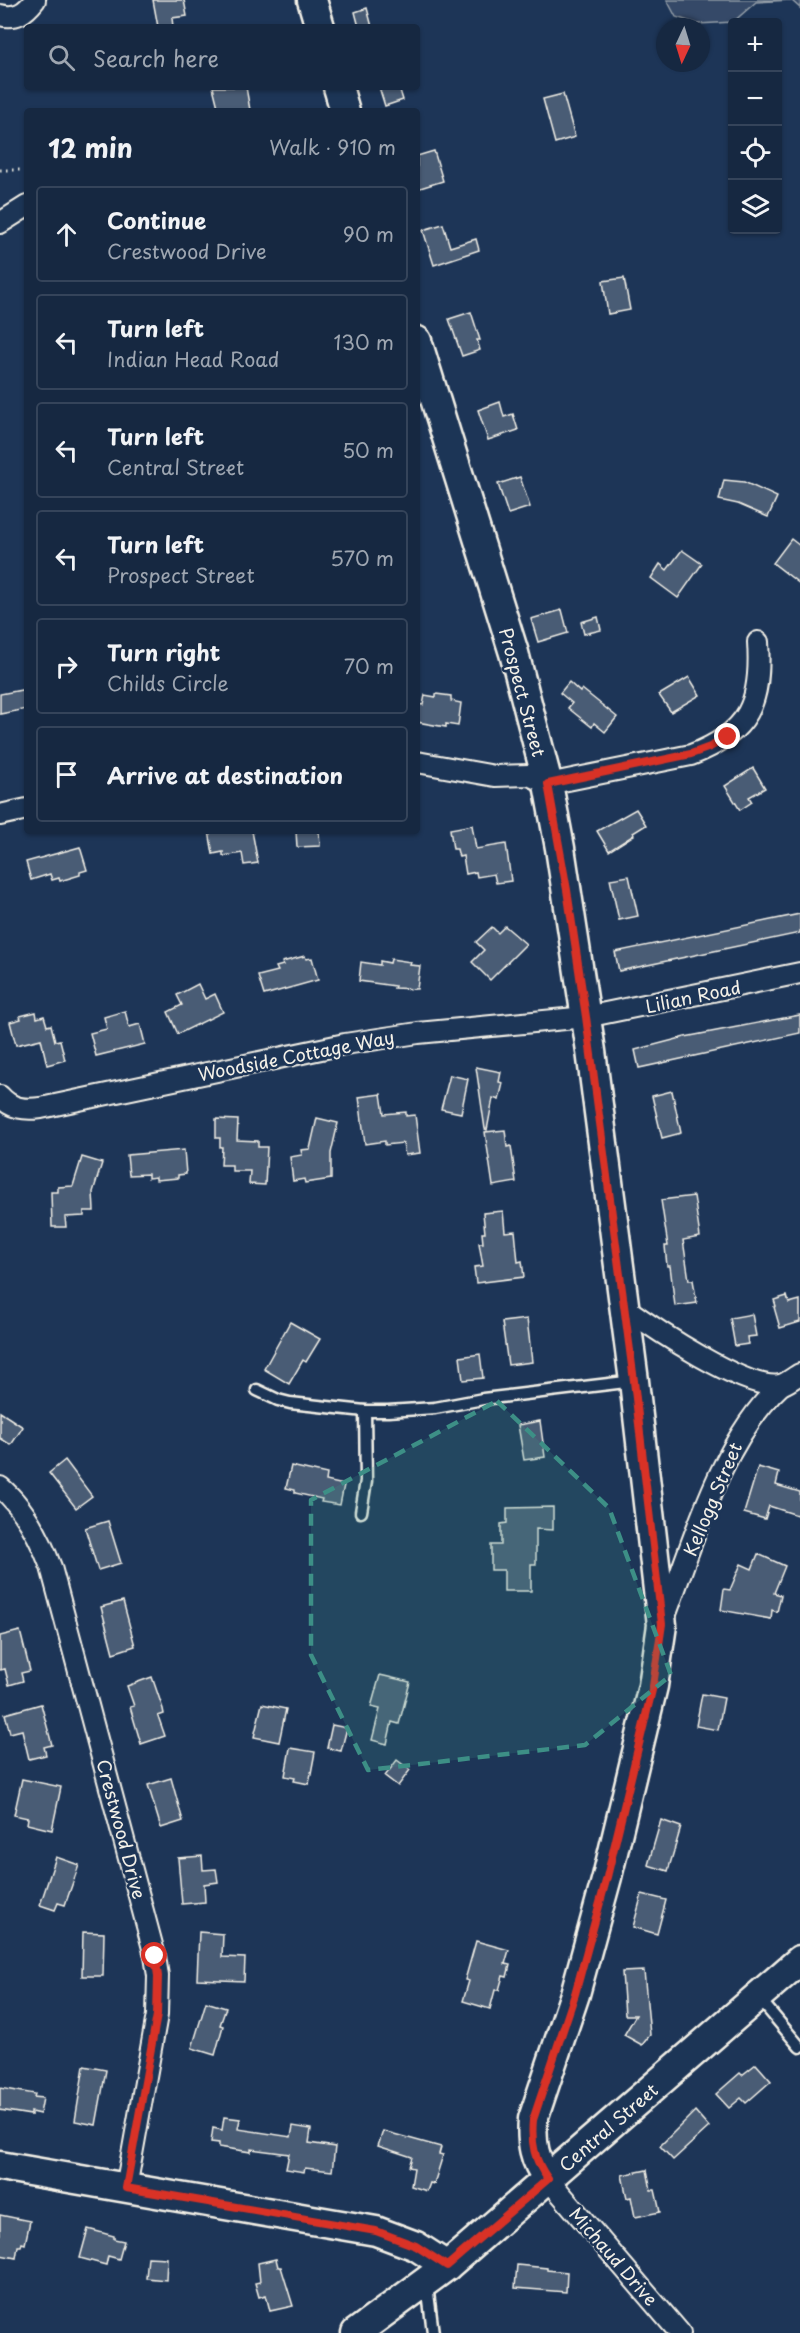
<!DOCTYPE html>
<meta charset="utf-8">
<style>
:root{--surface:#162841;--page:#23344c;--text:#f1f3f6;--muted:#9ea6b1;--line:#35445a}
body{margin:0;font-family:"Playpen Sans",sans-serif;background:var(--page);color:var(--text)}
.controls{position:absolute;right:18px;top:18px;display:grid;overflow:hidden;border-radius:6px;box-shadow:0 2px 4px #0004}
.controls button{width:54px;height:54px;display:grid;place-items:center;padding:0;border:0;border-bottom:2px solid var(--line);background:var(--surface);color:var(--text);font:30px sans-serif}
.compass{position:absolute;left:656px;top:18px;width:54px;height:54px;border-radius:50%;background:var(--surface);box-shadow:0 2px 4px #0004;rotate:184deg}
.stop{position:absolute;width:18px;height:18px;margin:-14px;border:4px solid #d93025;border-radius:50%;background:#fff}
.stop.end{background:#d93025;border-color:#fff;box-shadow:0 2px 6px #0008}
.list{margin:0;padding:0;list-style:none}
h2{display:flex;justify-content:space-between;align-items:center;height:78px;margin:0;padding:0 24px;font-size:26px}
h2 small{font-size:20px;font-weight:400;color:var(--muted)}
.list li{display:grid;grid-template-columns:39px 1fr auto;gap:18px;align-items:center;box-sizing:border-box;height:96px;margin:0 12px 12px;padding:0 12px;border:2px solid var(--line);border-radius:6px}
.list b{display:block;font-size:22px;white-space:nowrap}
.list p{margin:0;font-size:20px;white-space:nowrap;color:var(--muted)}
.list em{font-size:20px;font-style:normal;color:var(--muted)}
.icon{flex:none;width:33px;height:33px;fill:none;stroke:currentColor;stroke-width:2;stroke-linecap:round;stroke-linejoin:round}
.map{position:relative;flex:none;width:800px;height:2333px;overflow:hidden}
.search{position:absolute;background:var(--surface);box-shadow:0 2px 4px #0004;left:24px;top:24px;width:396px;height:66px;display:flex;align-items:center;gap:15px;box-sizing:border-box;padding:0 21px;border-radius:6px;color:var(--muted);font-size:22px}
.panel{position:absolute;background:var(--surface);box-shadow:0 2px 4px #0004;left:24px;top:108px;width:396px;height:726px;border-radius:6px}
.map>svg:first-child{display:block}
</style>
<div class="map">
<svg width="800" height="2333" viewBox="0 0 800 2333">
<rect width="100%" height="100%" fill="#1d3557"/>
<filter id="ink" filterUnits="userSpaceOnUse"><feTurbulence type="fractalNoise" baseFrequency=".0167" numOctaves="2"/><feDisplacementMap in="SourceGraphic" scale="12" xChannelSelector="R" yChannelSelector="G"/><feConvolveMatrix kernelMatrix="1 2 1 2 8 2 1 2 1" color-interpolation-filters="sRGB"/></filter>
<g filter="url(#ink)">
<polygon fill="#354a67" stroke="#949ea8" stroke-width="1.5" points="667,0 800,0 800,8 791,0 756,2 733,22 698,24 676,17"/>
<g fill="#485b74" stroke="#f4f1e8" stroke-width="1.5">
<polygon points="153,0 184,0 187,16 172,18 173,27 158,27"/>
<polygon points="367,8 372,27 359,27 355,12"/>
<polygon points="213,87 246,87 250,110 219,111"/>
<polygon points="379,87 399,87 403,100 385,106"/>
<polygon points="563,94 575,137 555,143 543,99"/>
<polygon points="434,151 443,181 417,189 417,156"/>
<polygon points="443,224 450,247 476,239 479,250 434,265 423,230"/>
<polygon points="624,278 630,310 608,314 603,281"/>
<polygon points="471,312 480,340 477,340 480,350 462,356 449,319"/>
<polygon points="500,402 504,417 513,414 518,430 488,440 478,410"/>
<polygon points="520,477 530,507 508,514 498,484"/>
<polygon points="724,480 744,482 777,497 768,517 738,504 719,500"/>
<polygon points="791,539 800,546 800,584 773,563"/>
<polygon points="682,550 702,564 678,598 651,578 660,564 667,570"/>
<polygon points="562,610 568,633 538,642 531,619"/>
<polygon points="598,617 601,630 584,634 581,622"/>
<polygon points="689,677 700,695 671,712 659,695"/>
<polygon points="569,682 580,692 582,689 617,717 605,732 594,723 592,727 568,708 572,703 560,693"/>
<polygon points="27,689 27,709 0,714 0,694"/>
<polygon points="436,694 451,696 451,701 461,703 458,726 446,724 446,727 417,722 417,704 423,705 425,695 436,697"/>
<polygon points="753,768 765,788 749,797 752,802 740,810 725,786"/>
<polygon points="636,809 646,825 633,833 634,835 609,851 597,831"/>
<polygon points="472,825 476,849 506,844 511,881 496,883 494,874 477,877 476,872 466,874 463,856 459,857 457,849 453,849 450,829"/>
<polygon points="209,831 252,831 258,863 244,865 242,853 223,856 223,852 213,854"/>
<polygon points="296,831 319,831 320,846 297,847"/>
<polygon points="80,847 87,870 80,872 80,875 60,881 59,878 52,880 50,874 31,880 26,862"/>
<polygon points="629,876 638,916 619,920 610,879"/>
<polygon points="800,914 800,933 619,971 615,952"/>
<polygon points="505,926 526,944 490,980 472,962 484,950 476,942 492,927 498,933"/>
<polygon points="305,956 306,959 312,958 318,980 264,995 258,976 278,971 276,967 283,965 282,962"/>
<polygon points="391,959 411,962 410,965 420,966 417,989 394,988 395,986 359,981 361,962 380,965 380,961 390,963"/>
<polygon points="198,984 205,999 215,994 223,1012 178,1034 168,1012 182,1005 177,995"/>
<polygon points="125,1011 129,1027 140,1024 145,1044 96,1056 90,1033 107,1029 104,1017"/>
<polygon points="36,1012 37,1018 44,1016 47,1026 51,1025 55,1041 60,1040 65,1060 47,1065 41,1039 16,1045 10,1022 21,1019 20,1016"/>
<polygon points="800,1015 800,1033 639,1068 635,1050 685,1037"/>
<polygon points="476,1067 501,1072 499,1082 503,1083 499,1100 493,1098 487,1130 485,1129"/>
<polygon points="450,1075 468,1079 461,1113 441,1109"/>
<polygon points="672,1091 681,1133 662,1138 652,1096"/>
<polygon points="381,1094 384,1114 406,1112 406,1116 415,1115 420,1153 405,1155 403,1143 385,1145 385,1141 365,1144 359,1097"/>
<polygon points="317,1118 338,1123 331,1153 331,1179 305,1183 304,1179 293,1181 290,1157 302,1155 301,1150 310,1149"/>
<polygon points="216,1119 238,1120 237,1140 258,1141 258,1147 267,1147 265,1185 249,1184 250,1171 232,1171 232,1165 221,1165 222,1147 220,1147 220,1138 216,1138"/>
<polygon points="505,1130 507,1147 511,1146 516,1182 493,1186 485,1132"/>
<polygon points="184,1150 186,1174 178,1175 178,1178 156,1180 156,1177 148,1178 148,1174 129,1175 127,1155"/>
<polygon points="82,1157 102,1163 93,1192 94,1211 84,1211 84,1216 65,1217 66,1227 52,1227 51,1192 58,1192 58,1187 73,1186"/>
<polygon points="694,1196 700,1237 683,1240 689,1280 693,1280 697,1303 675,1306 670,1266 667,1266 665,1246 668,1246 661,1200"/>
<polygon points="503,1211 505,1232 515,1231 518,1262 522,1261 524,1277 476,1283 474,1267 483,1266 479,1243 483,1243 482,1233 485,1233 483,1213"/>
<polygon points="787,1296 789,1303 800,1300 800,1322 780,1328 774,1307 776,1306 774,1300"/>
<polygon points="752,1314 756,1336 747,1337 748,1344 735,1346 730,1318"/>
<polygon points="527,1319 532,1362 508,1365 502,1322"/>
<polygon points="290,1322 320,1339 306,1362 303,1360 289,1384 264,1369"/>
<polygon points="480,1354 483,1378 463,1380 460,1357"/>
<polygon points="0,1412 23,1427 11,1445 0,1438"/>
<polygon points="540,1421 545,1457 524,1460 518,1425"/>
<polygon points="65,1460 92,1496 76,1508 49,1473"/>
<polygon points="291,1466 327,1474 326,1481 344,1485 340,1505 321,1502 322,1499 295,1493 295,1490 286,1488"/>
<polygon points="758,1467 779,1473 776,1485 800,1492 800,1516 769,1506 765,1519 744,1513"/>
<polygon points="553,1507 553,1530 536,1529 536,1564 531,1564 531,1591 504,1591 504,1570 491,1570 491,1545 501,1545 501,1524 507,1523 507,1508"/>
<polygon points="108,1521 121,1563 98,1570 85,1528"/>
<polygon points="758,1554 785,1566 774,1593 781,1595 777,1612 772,1610 771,1619 721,1610 724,1589 730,1590 741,1564 752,1569"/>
<polygon points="123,1601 135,1646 113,1653 101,1607"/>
<polygon points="20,1631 30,1671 21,1673 23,1681 9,1685 5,1669 0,1670 0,1636"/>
<polygon points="380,1675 410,1682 399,1724 392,1722 387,1744 372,1740 380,1709 371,1707"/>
<polygon points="152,1677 163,1709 164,1714 158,1716 165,1736 141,1744 130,1707 134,1706 127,1686"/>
<polygon points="702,1694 724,1698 718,1730 696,1726"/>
<polygon points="41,1704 52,1745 44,1747 46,1755 29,1759 22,1730 10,1733 5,1714"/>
<polygon points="262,1704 286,1709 279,1742 254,1737"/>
<polygon points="332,1725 347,1728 341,1751 327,1748"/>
<polygon points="290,1748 315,1752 309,1784 294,1781 295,1778 285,1776"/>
<polygon points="397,1760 410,1770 398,1786 385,1776"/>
<polygon points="171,1778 183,1821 161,1828 148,1785"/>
<polygon points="22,1779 61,1787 52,1830 27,1824 28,1818 14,1815"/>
<polygon points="661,1820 681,1827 668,1871 648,1865"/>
<polygon points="202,1856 203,1870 216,1869 218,1882 204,1884 205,1902 182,1904 178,1858"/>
<polygon points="56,1857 79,1865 65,1905 58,1903 55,1910 40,1905"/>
<polygon points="642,1894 666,1900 657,1934 633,1927"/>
<polygon points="83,1932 104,1933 103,1976 82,1976"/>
<polygon points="199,1932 223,1934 222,1957 245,1958 244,1981 197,1979"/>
<polygon points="476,1941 509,1950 505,1964 510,1965 507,1977 503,1976 499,1990 495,1990 490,2009 463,2001 469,1981 465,1980"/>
<polygon points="644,1971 650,2035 642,2045 624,2035 636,2015 625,2015 622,1972"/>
<polygon points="206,2002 226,2008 220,2025 223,2026 215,2055 192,2048"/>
<polygon points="756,2064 771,2081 746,2103 741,2098 729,2108 716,2094 740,2073 742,2075"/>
<polygon points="84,2066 106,2070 96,2125 75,2121"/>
<polygon points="0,2088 35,2094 34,2097 43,2098 40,2114 31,2112 31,2115 0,2110"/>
<polygon points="695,2111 709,2127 673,2160 660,2146"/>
<polygon points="224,2117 240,2119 238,2129 291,2137 293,2126 311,2129 309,2143 335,2147 332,2171 305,2168 304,2172 286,2169 289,2154 251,2149 251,2152 219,2147 219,2143 211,2142 213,2128 222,2130"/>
<polygon points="383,2131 441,2147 439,2154 443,2155 434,2184 430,2183 427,2191 411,2186 414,2168 409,2167 412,2157 378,2146"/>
<polygon points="647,2170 651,2190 655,2190 660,2212 635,2217 631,2197 627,2198 622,2175"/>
<polygon points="0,2215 30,2221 25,2244 22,2243 21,2246 18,2246 16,2258 0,2255"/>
<polygon points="88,2229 114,2236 114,2239 124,2241 119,2259 108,2256 106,2265 80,2258"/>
<polygon points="148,2257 167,2258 166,2280 146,2278"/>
<polygon points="276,2259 278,2267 281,2267 293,2306 270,2311 266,2295 259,2297 255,2283 260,2282 258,2263"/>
<polygon points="517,2265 547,2268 547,2270 567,2272 566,2292 515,2288"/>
</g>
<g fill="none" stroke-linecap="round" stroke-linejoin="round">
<defs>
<g id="lane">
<polyline points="257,1390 278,1400 290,1403 365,1411 388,1411 435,1408 483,1399 634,1381"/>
<polyline points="361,1512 366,1481 365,1411"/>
<polyline points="758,1997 800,2047"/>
<polyline points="427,2285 433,2333"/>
</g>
<g id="street">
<path d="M0 15C16 19 25 13 35 0"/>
<polyline points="0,223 27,206"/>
<path d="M417 762 495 776 529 775 548 784 691 755C749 733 762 702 758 642"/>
<polyline points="0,815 27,809"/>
<path d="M0 1096C11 1109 25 1110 41 1108L345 1044 418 1033 586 1017 800 973"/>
<path d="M624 1307C653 1328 746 1391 780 1385 786 1384 794 1377 800 1374"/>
<path d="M0 1487C24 1507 40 1538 51 1567L155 1956 158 1976 157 2015 126 2188"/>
<path d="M664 1619C693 1543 720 1441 781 1385"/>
<polyline points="548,2179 680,2333"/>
</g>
<g id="secondary">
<polyline points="312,0 320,27"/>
<polyline points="338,87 345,111"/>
<path d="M417 341 514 653 548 784 560 848 591 1051 634 1381 662 1625 653 1686 607 1877 575 1994 533 2119C531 2143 534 2160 548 2179"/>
<polyline points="0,2166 376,2231 416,2246 447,2266"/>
<polyline points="356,2333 447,2266 800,1960"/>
</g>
</defs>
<use href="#lane" stroke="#f4f1e8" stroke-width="15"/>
<use href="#street" stroke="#f4f1e8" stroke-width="24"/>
<use href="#secondary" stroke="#f4f1e8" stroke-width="33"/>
<polyline stroke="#f4f1e8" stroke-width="3" stroke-dasharray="1.5 4.5" stroke-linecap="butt" points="0,170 27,170"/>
<use href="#lane" stroke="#1d3557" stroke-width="10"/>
<use href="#street" stroke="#1d3557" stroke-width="20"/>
<use href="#secondary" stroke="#1d3557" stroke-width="28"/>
</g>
</g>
<g fill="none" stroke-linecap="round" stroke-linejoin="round" filter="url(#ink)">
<path stroke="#d93025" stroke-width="8" d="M155 1956 158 1976 157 2015 126 2188 376 2231 416 2246 447 2266 548 2179C534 2160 531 2143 533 2120L575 1994 607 1877 653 1686 662 1624 634 1381 586 1017 567 890 548 784 691 754 710 747 728 737"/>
</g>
<path fill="#3d8f86" fill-opacity="0.2" stroke="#3d8f86" stroke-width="4.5" stroke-dasharray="12 8" stroke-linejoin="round" d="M497 1401 609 1508 671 1675 585 1745 368 1770 311 1655V1500Z"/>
<g text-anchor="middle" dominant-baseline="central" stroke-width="5" stroke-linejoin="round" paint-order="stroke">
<g font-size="18" fill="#f4f1e8" stroke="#1d3557">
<text transform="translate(523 692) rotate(75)">Prospect Street</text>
<text transform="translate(693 996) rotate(-12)">Lilian Road</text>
<text transform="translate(296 1055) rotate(-11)">Woodside Cottage Way</text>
<text transform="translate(712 1499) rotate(-67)">Kellogg Street</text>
<text transform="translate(122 1829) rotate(75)">Crestwood Drive</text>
<text transform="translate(608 2127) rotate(-41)">Central Street</text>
<text transform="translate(614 2256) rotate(49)">Michaud Drive</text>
</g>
</g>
</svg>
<div class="controls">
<button>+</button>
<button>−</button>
<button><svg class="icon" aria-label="locate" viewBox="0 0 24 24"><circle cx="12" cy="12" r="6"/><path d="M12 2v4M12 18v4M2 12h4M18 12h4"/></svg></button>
<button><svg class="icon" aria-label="layers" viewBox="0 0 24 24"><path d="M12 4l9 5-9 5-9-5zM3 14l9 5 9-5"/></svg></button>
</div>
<svg class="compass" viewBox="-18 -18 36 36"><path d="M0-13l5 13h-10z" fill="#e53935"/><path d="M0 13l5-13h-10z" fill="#9ea6b1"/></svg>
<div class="stop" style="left:155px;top:1956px"></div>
<div class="stop end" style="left:728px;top:737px"></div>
<div class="search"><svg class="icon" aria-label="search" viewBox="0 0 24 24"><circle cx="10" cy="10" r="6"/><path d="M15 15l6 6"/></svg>Search here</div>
<section class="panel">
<h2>12 min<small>Walk · 910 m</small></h2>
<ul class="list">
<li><svg class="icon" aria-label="ahead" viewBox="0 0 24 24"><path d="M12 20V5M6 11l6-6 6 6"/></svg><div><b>Continue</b><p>Crestwood Drive</p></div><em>90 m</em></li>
<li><svg class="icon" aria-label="left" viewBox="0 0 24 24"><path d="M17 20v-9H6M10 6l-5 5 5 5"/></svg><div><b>Turn left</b><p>Indian Head Road</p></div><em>130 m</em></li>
<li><svg class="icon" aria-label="left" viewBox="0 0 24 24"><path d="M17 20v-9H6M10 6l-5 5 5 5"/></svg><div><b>Turn left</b><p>Central Street</p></div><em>50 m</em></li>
<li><svg class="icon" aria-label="left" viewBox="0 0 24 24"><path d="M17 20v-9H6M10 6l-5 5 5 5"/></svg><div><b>Turn left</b><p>Prospect Street</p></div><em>570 m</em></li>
<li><svg class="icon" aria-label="right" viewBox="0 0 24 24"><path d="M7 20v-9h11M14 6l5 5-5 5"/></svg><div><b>Turn right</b><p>Childs Circle</p></div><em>70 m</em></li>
<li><svg class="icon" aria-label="arrive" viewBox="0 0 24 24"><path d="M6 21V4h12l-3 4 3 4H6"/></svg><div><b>Arrive at destination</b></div></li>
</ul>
</section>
</div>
